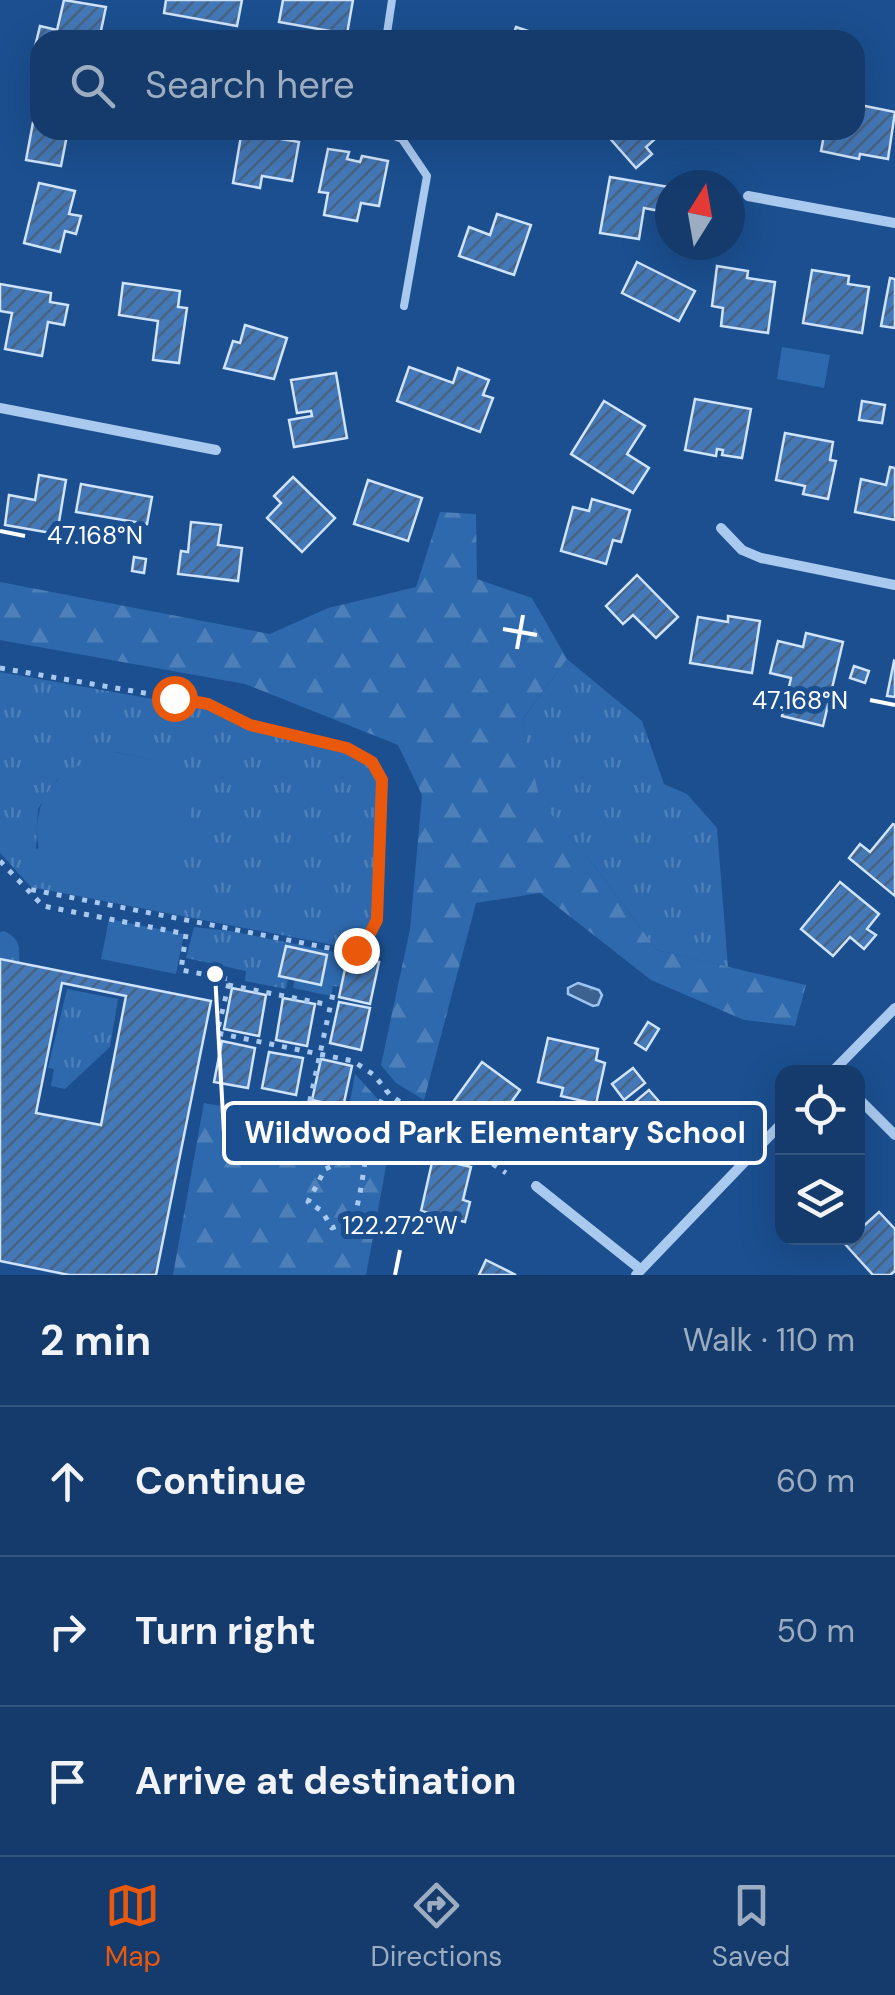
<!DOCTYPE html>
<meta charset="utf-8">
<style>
:root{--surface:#143b6b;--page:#214673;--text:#f1f3f6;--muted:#9dadc1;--line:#33557e;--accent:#ea580c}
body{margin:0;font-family:"DM Sans",sans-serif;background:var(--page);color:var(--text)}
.controls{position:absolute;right:30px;bottom:30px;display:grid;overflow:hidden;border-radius:20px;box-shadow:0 10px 40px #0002}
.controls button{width:90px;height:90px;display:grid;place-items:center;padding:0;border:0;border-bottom:2px solid var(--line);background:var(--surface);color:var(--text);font:50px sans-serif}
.compass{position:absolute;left:655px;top:170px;width:90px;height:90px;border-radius:50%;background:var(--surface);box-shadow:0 10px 40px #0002;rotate:11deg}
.stop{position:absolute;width:30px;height:30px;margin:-22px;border:8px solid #ea580c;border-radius:50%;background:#fff}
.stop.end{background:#ea580c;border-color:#fff;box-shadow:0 2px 10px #0008}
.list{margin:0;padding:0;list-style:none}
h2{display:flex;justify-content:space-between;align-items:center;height:130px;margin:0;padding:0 40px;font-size:42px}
h2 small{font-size:32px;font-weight:400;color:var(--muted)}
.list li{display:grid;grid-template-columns:65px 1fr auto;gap:30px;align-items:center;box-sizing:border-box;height:150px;padding:0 40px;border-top:2px solid var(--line)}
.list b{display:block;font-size:38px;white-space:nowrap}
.list em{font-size:32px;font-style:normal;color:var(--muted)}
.icon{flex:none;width:55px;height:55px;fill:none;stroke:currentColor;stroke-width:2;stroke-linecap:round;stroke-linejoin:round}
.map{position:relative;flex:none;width:895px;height:1275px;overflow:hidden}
.search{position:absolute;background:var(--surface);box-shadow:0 10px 40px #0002;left:30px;right:30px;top:30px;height:110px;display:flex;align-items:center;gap:25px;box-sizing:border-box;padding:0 35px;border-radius:30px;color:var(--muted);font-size:38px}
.sheet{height:580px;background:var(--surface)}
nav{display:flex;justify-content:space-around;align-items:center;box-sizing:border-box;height:140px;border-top:2px solid var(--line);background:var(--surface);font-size:28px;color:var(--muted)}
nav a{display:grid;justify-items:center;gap:5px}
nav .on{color:var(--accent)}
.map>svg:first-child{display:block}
</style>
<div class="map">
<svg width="895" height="1275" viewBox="0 0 895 1275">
<defs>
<pattern id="grass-tufts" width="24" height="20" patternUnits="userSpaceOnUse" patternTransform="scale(2.5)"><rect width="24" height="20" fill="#2e69ad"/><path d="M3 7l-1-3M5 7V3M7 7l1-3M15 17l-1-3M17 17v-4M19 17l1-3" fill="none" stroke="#4d80b9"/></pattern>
<pattern id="forest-firs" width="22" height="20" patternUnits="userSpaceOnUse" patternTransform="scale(2.5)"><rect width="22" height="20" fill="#2e69ad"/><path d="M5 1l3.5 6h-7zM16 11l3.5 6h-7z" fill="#4d80b9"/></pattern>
<pattern id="water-ripples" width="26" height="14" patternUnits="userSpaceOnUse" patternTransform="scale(2.5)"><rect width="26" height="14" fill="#3c6290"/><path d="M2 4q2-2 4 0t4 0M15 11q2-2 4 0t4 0" fill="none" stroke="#597aa1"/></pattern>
<pattern id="building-hatch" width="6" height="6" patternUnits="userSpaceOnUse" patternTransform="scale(2.5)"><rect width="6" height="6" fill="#4478b7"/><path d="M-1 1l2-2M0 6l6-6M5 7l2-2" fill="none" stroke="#486282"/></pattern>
</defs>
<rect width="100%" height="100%" fill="#1b4f8f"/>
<g fill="url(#grass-tufts)" fill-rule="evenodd">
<polygon points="567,659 642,721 664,784 687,794 717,828 728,967 657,950 592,863 539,801 522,720"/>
<path d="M0 672 204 708 248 728 347 751 362 758 377 777 374 918 367 934 349 948 31 887 0 853ZM116 752 152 760 196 786 36 849 38 809 57 780Z"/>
<polygon points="194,927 231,931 348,955 341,987 333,986 331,996 293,988 295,979 327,955 286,947 280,975 288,978 286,989 245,981 246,971 186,958"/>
<path d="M4 931C20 939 20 946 19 963L0 959V932Z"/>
<polygon points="67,989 118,999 110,1047 65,1089 51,1086 54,1069 48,1068"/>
</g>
<g fill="url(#forest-firs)">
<polygon points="440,512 476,514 477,579 532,598 567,659 522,720 540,801 592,863 657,950 806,985 795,1026 744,1020 651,980 540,893 476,903 424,1100 396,1083 381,1065 410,929 422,795 398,745 245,684 0,640 0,582 270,634 328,608 416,587"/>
<polygon points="355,1074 395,1118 366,1275 173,1275 204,1103 345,1129"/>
</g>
<g fill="#2e69ad">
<polygon points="782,347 830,355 824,388 777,379"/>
<path d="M116 752 153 760 196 785 173 902 164 907 48 885C23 813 39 772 116 752Z"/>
<polygon points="109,919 184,934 176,974 101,959"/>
</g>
<polygon fill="url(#water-ripples)" stroke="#9cc4f0" stroke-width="2.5" points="578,983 599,990 602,995 598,1005 593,1006 568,994 568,988"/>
<g fill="url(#building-hatch)" stroke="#cfe3fa" stroke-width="2.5" fill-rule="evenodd">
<polygon points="64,0 106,7 99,40 40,40 40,57 33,55 40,26 57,30"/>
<polygon points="166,0 242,0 237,26 164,13"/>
<polygon points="283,0 353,0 347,34 279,22"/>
<polygon points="516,27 549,38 549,40 512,40"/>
<polygon points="40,85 40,130 68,130 61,166 26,160"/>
<polygon points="855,104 895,112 888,159 860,154 859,159 821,151 825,130 855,130"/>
<polygon points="242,130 276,130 275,138 299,142 292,181 262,176 260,188 233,183"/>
<polygon points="611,130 665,130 646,147 652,154 636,168 606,134"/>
<polygon points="328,149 349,152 347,159 360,162 362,156 388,161 379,206 361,203 357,221 324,215 328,193 319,192"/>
<polygon points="610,177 669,187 665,212 644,208 639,239 600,233"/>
<polygon points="39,183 75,191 69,214 81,216 76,234 65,231 60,252 24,243"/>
<polygon points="497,214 531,225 514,275 459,256 469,227 490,235"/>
<polygon points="637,262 695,291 679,321 622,293"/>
<polygon points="717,266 748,271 747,278 775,282 768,333 721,326 723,308 712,306"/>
<polygon points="812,270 849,276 848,284 869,287 862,333 803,323"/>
<polygon points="890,278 895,279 895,328 881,326"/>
<polygon points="123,283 180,291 178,307 187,308 179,363 153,360 158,321 119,315"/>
<polygon points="0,284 51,293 50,302 68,305 64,325 48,322 42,356 5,349 12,313 0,311"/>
<polygon points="245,325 287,338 274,379 224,368 233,341 240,343"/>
<polygon points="409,367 453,383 458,368 489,380 483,395 493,398 480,432 397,401"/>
<polygon points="336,373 347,438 294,447 289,420 312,416 311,411 297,413 291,380"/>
<polygon points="695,399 751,409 742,458 722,455 723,450 717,449 716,456 685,450"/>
<polygon points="604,401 645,426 627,454 649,468 633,493 571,454"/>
<polygon points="862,401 885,405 882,423 859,420"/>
<polygon points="785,433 833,442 830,460 836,461 828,499 803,494 805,486 776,480"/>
<polygon points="890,467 895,468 895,520 855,512 861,479 886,485"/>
<polygon points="39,475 66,480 57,534 5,525 9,495 35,500"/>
<polygon points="293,477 335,518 302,552 267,518 281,503 274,496"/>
<polygon points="368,480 422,498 408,541 354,524"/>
<polygon points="81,484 152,497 147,524 76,512"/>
<polygon points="592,499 630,510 621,542 613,540 606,564 561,551 573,507 589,511"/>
<polygon points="191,522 221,525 218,545 242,548 238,581 178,574 181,551 188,552"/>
<polygon points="134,557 146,559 144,573 132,571"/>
<polygon points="637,575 678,617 656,638 633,615 623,624 606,606"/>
<polygon points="728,616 760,621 752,673 690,663 698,617 728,622"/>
<polygon points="806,633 843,642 823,726 782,716 791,678 770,673 778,641 803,647"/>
<polygon points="894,661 895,662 895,697 887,696"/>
<polygon points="854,666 869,671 865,683 850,678"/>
<polygon points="893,824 895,825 895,896 849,858 860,844 870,852"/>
<polygon points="840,882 879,914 867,929 876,935 864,949 850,937 833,956 801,929"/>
<polygon points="286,946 327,955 321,985 279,976"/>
<polygon points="348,955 379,962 370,1004 339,997"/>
<path d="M0 959 211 1001 156 1275H69L0 1261ZM62 983 126 996 101 1125 36 1113Z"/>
<polygon points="232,988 266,995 259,1036 224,1029"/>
<polygon points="283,998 315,1004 307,1046 276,1040"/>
<polygon points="339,1002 370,1008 361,1050 330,1043"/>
<polygon points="648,1022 659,1029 646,1050 635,1043"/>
<polygon points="548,1038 598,1049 596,1060 605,1063 596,1104 561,1096 563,1088 538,1082"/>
<polygon points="222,1041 255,1048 248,1088 214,1082"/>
<polygon points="269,1052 303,1058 296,1095 262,1088"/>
<polygon points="321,1059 352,1066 343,1107 312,1100"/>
<polygon points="482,1062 520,1090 507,1108 515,1113 491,1147 445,1113"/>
<polygon points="633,1068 645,1083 624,1100 612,1084"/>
<polygon points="649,1090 682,1128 642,1163 629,1147 618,1158 597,1134"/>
<polygon points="433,1158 471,1167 463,1200 470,1202 465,1222 421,1211"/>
<polygon points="879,1212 895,1229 895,1271 890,1275 873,1275 844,1243 850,1238 858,1238 858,1231"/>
<polygon points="486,1260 516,1275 479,1275"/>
</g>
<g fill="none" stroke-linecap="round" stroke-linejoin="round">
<g stroke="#a9c9ee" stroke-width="5" stroke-dasharray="5 8" stroke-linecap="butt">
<path d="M0 668 208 704 250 725 347 749 372 762 382 780C381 813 385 922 366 943 360 950 353 950 344 951L28 889"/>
<polyline points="0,861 43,906 186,934 181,970 230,979 217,1033 353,1061 374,1075 390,1095 506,1173"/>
<polyline points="228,985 330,1005"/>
<polyline points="307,1114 334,989"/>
<path d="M372 1120 358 1129 339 1163 325 1169 308 1202 322 1211 332 1228 353 1220C368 1176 362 1130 387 1091"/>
</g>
<g stroke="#a9c9ee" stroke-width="8">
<polyline points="386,40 392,0"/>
<polyline points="379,130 402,139 427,176 404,306"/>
</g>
<g stroke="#a9c9ee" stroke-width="10">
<polyline points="748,196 895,223"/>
<polyline points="0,408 216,450"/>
<polyline points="721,528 742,550 761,558 895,585"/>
<polyline points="832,1072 895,1008"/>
<polyline points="858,1098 895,1135"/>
<polyline points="536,1186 640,1269"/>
<polyline points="636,1275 782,1123"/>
</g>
</g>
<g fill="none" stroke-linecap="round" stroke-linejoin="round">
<polyline stroke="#ea580c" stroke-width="12" points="174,698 208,704 250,725 347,748 372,762 382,780 377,920 364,945 356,950"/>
</g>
<path fill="none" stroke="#fff" stroke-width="4" d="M0 531 25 536M503 629 537 635M517 649 523 615M870 700 895 705M395 1275 400 1250"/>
<g font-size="25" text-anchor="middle" fill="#fff" stroke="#1b4f8f" stroke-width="10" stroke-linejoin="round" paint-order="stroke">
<text x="95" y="544">47.168°N</text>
<text x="800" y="709">47.168°N</text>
<text x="400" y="1234">122.272°W</text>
</g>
<path fill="none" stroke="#fff" stroke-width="4" d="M215 974L224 1133"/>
<circle fill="#fff" stroke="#1b4f8f" stroke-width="4" cx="215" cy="974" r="10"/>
<rect fill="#1b4f8f" stroke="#fff" stroke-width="4" x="224" y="1103" width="541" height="60" rx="10"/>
<g font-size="30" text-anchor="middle" font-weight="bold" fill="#fff">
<text x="495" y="1143">Wildwood Park Elementary School</text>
</g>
</svg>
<div class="controls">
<button><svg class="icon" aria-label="locate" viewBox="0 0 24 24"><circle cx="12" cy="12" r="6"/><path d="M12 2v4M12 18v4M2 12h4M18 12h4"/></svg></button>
<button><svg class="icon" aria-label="layers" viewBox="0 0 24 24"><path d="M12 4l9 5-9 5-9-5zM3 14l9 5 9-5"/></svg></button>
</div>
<svg class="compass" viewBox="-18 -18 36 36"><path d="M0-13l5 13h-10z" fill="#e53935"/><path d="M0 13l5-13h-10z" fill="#9dadc1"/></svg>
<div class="stop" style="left:174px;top:698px"></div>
<div class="stop end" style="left:356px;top:950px"></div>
<div class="search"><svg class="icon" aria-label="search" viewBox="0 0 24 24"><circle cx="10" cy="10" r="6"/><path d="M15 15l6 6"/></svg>Search here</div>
</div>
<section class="sheet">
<h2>2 min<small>Walk · 110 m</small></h2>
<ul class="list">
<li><svg class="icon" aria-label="ahead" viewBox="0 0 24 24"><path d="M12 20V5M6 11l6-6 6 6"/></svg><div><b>Continue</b></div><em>60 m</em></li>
<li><svg class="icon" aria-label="right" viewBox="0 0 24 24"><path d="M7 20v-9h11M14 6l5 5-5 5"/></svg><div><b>Turn right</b></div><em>50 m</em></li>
<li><svg class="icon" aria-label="arrive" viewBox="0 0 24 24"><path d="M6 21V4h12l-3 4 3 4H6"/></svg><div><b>Arrive at destination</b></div></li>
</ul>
</section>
<nav>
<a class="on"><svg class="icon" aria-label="map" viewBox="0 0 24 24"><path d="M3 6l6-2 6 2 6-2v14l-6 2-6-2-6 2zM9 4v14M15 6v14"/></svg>Map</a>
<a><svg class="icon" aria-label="directions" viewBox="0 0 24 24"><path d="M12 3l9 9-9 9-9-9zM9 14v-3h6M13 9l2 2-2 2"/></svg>Directions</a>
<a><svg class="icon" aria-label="saved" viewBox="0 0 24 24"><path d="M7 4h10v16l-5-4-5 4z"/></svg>Saved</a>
</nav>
